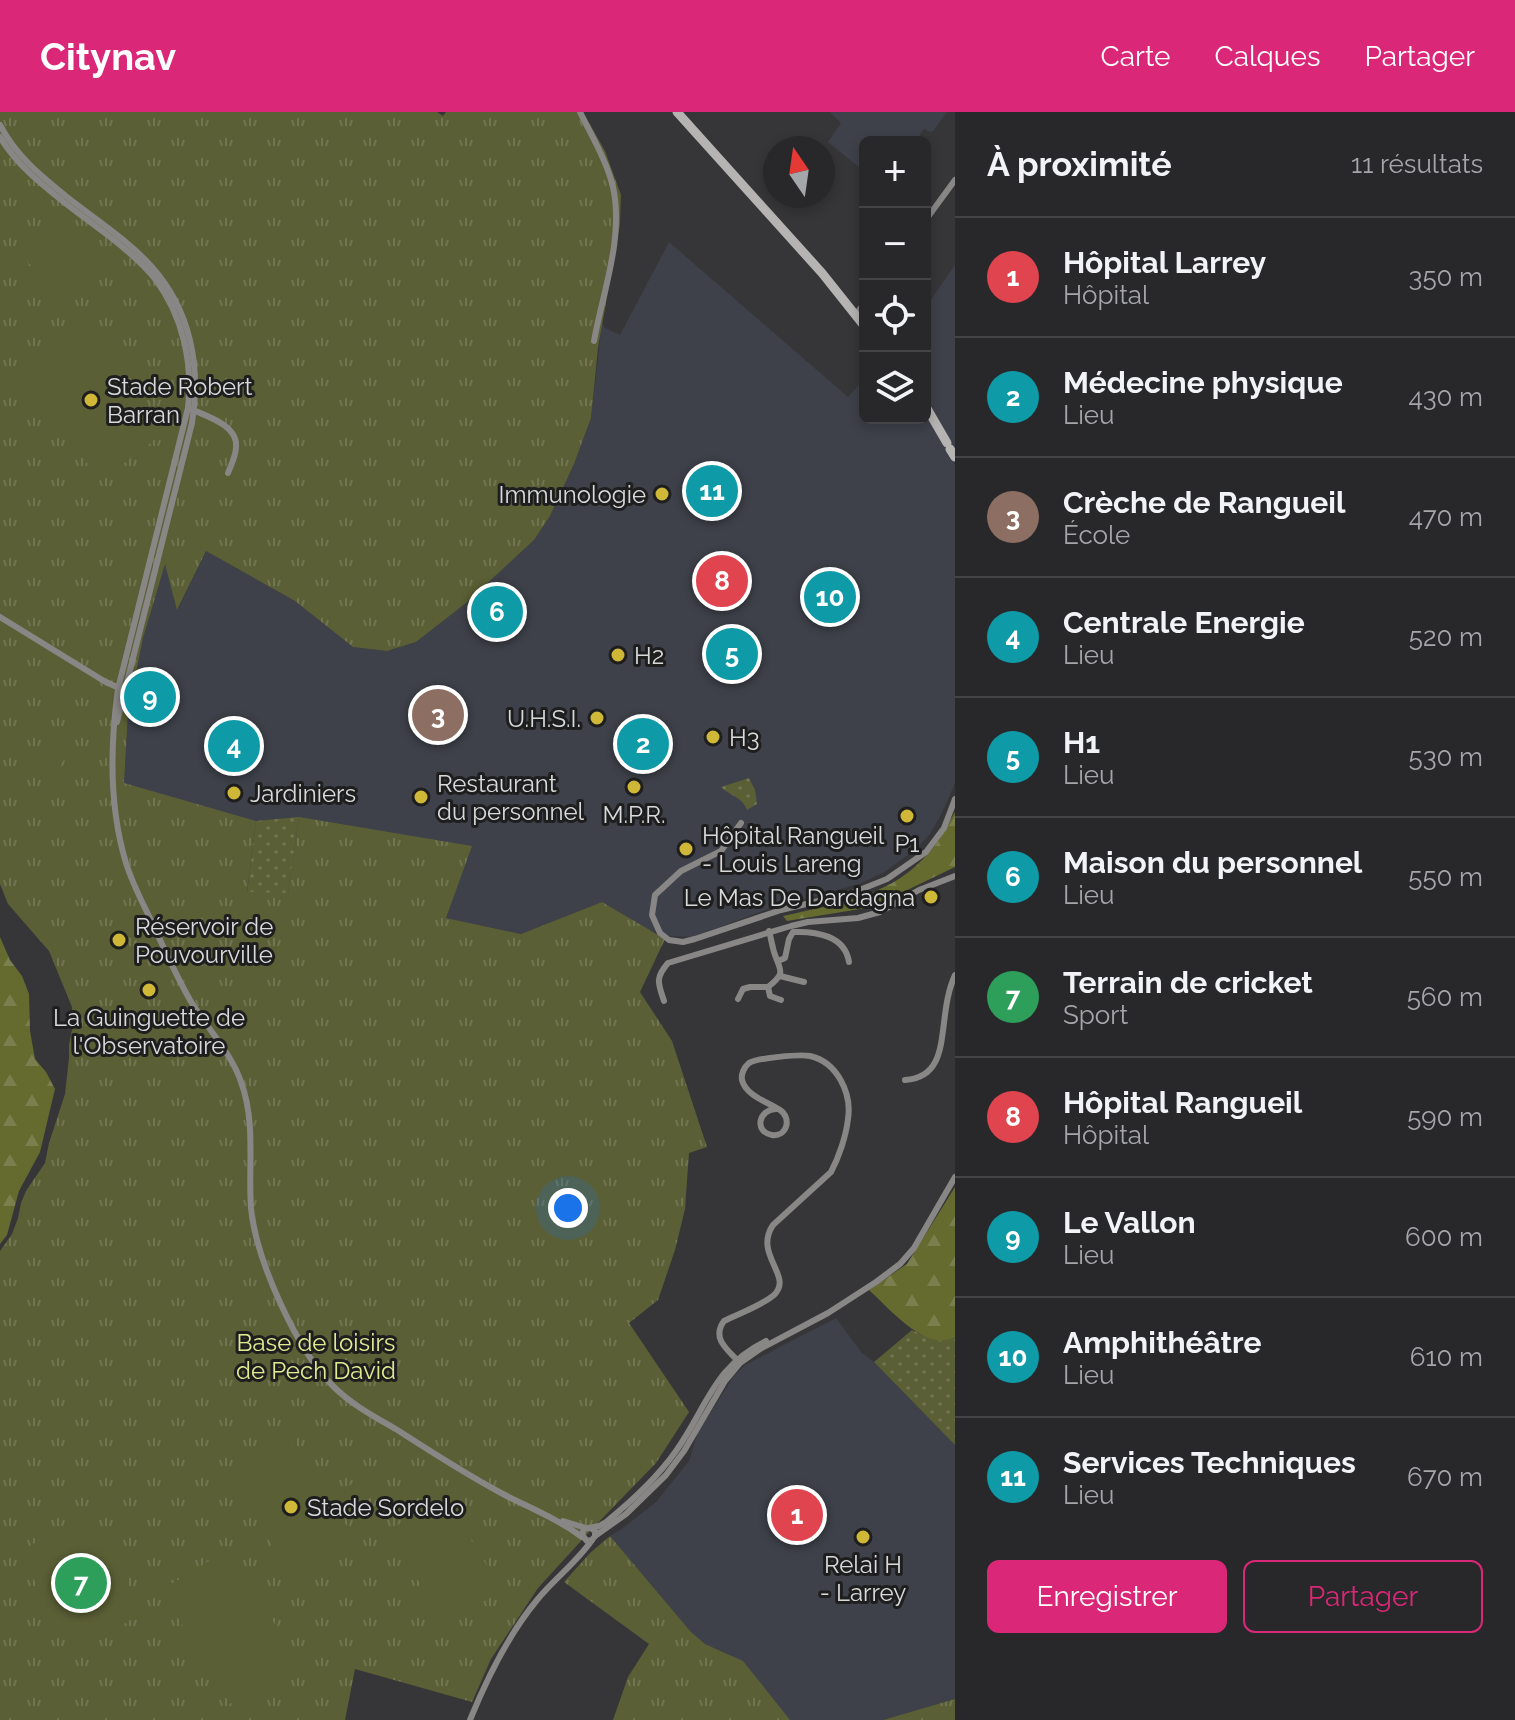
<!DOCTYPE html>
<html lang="fr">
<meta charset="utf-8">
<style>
:root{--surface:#28282b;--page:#303033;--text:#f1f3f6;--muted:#a5a6a9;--line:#444447;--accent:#db2777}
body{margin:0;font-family:Raleway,sans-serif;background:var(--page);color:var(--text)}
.controls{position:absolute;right:24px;top:24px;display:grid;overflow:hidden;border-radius:12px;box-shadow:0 4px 12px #0003}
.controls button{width:72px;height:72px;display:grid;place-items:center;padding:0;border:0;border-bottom:2px solid var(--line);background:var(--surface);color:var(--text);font:40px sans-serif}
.compass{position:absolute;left:763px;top:24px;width:72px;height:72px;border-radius:50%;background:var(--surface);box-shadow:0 4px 12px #0003;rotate:347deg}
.you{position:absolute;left:568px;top:1096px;width:28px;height:28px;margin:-20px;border:6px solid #fff;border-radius:50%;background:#1a73e8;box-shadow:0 0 0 12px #1a73e833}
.badge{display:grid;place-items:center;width:52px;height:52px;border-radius:50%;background:var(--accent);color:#fff;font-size:26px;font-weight:700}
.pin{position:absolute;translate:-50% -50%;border:4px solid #fff;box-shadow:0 2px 8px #0006}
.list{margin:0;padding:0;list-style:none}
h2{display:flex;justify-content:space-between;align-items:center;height:104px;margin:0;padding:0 32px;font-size:34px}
h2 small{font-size:26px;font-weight:400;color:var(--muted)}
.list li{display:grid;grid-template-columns:52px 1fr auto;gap:24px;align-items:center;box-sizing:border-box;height:120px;padding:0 32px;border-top:2px solid var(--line)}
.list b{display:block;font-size:30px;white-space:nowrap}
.list p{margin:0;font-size:26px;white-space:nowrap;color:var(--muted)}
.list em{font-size:26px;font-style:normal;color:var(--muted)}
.actions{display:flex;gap:16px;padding:24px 32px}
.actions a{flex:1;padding:18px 0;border:2px solid var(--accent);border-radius:12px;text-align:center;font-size:28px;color:var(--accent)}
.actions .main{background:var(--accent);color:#fff}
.icon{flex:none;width:44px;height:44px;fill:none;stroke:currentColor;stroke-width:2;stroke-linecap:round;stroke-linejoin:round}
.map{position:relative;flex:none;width:955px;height:1608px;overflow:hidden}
header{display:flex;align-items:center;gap:48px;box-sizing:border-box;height:112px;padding:0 40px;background:var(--accent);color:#fff}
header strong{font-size:38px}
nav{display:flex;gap:44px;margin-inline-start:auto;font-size:28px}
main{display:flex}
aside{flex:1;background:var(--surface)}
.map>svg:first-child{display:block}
</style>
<header>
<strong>Citynav</strong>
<nav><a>Carte</a><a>Calques</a><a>Partager</a></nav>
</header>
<main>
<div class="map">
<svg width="955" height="1608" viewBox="0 0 955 1608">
<defs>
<pattern id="grass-dots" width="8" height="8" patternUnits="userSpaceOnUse" patternTransform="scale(2)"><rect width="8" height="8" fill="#5b5f35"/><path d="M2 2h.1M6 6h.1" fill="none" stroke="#727552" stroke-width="1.8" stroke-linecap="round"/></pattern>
<pattern id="forest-firs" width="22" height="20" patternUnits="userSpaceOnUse" patternTransform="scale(2)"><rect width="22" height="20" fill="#656a2f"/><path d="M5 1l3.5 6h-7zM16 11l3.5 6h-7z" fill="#7a7f4d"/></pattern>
<pattern id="park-tufts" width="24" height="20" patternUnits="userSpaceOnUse" patternTransform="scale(2)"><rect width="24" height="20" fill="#5b5f35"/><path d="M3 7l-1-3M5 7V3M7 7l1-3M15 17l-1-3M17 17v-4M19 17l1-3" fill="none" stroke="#727552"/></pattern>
</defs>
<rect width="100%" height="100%" fill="#363639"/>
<g fill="#3e4149">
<polygon points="830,0 947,0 933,19 930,20 924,17 917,27 921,30 865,30 865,60 828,30 841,11"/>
<polygon points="669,130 848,285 865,267 865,306 925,306 925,196 955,153 955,343 951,345 955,352 955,671 943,699 930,722 916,737 883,761 859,772 768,797 693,825 669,824 649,818 602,790 521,822 446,806 471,734 288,782 247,781 124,671 128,601 143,526 165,450 178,497 206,439 295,489 353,535 387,539 416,530 466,491 534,428 550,404 574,352 591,306 602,211 605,216 620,223"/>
<polygon points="836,1206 862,1241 874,1250 955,1333 955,1587 883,1608 790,1608 728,1542 705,1532 691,1520 610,1424 623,1416 656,1390 689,1349 698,1320 734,1264 745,1253"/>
</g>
<g fill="url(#grass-dots)">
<path d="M749 666 755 678 757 692 747 698C743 685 730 684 721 675Z"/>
<polygon points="299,705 288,782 247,781 256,709"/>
<path d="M912 1218C927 1225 940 1233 955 1225V1333L874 1250Z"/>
</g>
<g fill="url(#forest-firs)">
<path d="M955 700V755L872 795 787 809 783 804C840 791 893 785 932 737 941 726 948 712 955 700Z"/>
<polygon points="0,825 10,848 22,864 29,882 30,919 35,947 46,960 55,977 40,1040 19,1079 7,1123 0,1132"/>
<path d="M955 1075V1225C927 1242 888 1195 869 1178L907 1152Z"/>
</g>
<g fill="url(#park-tufts)">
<polygon points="0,0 437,0 443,4 446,0 583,0 605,39 621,83 620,112 598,236 591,306 574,352 550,404 534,428 466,491 416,530 387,539 353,535 295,489 206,439 177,498 165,452 143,526 128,601 124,671 256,709 247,780 288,781 299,705 472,734 446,806 521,822 602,790 665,827 640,880 672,929 707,1035 689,1041 685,1097 675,1138 658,1188 629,1211 689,1300 656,1351 591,1418 538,1476 491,1547 472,1590 355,1557 345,1608 0,1608 0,1139 12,1122 18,1106 21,1091 26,1079 45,1051 49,1031 65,982 69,946 69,932 73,913 72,895 49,839 8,792 0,772"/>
<polygon points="610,1424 691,1520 705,1532 743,1549 790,1608 613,1608 628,1565 649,1532 564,1470 590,1441"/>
<polygon points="955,1587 955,1608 883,1608"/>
</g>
<g fill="#5b5f35">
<polygon points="64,118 95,155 58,186 27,149"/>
<polygon points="80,207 167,318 101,369 15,258"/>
<polygon points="50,621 71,639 49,667 27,650"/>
<path d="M292 1327 353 1424 342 1434 291 1463 230 1365C251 1347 267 1337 292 1327Z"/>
<polygon points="370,1360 378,1372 358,1386 349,1374"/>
<polygon points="444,1385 502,1478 445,1513 388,1419"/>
<polygon points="85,1401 144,1500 77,1540 18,1441"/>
<polygon points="229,1437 298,1550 230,1592 161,1478"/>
</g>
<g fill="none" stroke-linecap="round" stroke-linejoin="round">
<g stroke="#888786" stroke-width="6">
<path d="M580 0C591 23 607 49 613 75 624 126 603 179 594 229"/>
<path d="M0 13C16 44 40 63 67 85 95 107 128 128 152 155 191 199 201 255 192 311L117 610"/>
<path d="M0 25C17 53 40 71 65 91 93 113 133 139 155 167 183 204 193 251 188 296L118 577C110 634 109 695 126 751 133 774 145 795 155 817 166 841 177 865 190 888 206 915 231 940 241 970 256 1010 248 1054 251 1096 256 1148 297 1239 334 1275 352 1293 377 1306 399 1319 433 1341 467 1363 503 1382 530 1396 558 1407 582 1425"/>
<polyline points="925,109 955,68"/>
<polyline points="855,203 865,191"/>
<path d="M193 298C209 305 238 314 236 335 236 344 231 353 228 361"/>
<polyline points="0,505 104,569 121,577"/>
<polyline points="741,711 721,739 681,759 655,783 652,803 660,821 669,828 683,830 695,827 781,798 852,781 887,767 926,740 944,716 955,687"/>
<path d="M778 849 785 846 789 827 793 820C817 819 845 824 849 850"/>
<polyline points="780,864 804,870"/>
<polyline points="768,875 770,884 781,888"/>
<path d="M738 887 743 877 750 875H768C787 860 780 859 774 840 772 833 771 826 769 819"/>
<path d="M664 889C658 871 655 866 668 851L791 814 808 810 858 806 880 800 919 778 955 764"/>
<path d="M905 968C955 965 935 906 955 863"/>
<path d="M740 1251C728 1238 711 1227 724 1209 740 1201 761 1194 774 1183 794 1164 753 1143 773 1113L831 1060C839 1045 846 1024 848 1007 852 981 837 950 810 944 800 942 757 946 749 951 744 955 741 962 742 968 746 984 768 990 780 998 792 1006 787 1025 772 1023 754 1020 758 997 777 997"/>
<polyline points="563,1409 586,1416"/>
<path d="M591 1416 595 1419V1424L592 1428 587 1429 582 1423 584 1417 599 1414 606 1410C632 1389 657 1366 676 1339 707 1295 714 1254 766 1229"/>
<polyline points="595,1424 626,1402 666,1363 684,1339 725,1269 740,1251 760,1237 828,1201 876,1170 900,1152 914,1136 955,1065"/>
<path d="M470 1608C487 1566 508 1523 537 1488 554 1467 577 1450 592 1428"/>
</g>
<g stroke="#b6b4b2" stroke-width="9">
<polyline points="677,0 822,161 865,215"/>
<polyline points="925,293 947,331"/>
<polyline points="950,337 955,345"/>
</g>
</g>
<g fill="#cfb837" stroke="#1e1e1f" stroke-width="3">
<circle cx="91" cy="288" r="8"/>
<circle cx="662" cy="382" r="8"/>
<circle cx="618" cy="543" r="8"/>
<circle cx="597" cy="606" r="8"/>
<circle cx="713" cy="625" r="8"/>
<circle cx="634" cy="675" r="8"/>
<circle cx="234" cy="681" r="8"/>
<circle cx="421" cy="685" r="8"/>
<circle cx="907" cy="704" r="8"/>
<circle cx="686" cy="737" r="8"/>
<circle cx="931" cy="785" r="8"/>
<circle cx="119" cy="828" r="8"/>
<circle cx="149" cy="878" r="8"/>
<circle cx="291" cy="1395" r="8"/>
<circle cx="863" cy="1425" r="8"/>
</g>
<g text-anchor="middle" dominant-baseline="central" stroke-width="6" stroke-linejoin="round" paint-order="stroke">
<g font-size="24" fill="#d8d9db" stroke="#1e1e1f" text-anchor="start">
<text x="107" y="274">Stade Robert<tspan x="107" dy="28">Barran</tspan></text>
<text x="646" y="382" text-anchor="end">Immunologie</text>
<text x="634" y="543">H2</text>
<text x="581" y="606" text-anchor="end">U.H.S.I.</text>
<text x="729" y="625">H3</text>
<text x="437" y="671">Restaurant<tspan x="437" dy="28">du personnel</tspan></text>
<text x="250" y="681">Jardiniers</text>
<text x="634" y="702" text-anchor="middle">M.P.R.</text>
<text x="702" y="723">Hôpital Rangueil<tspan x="702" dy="28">- Louis Lareng</tspan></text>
<text x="907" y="731" text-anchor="middle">P1</text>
<text x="915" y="785" text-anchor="end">Le Mas De Dardagna</text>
<text x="135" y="814">Réservoir de<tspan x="135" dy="28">Pouvourville</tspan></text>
<text x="149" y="905" text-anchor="middle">La Guinguette de<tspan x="149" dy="28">l'Observatoire</tspan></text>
<text x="307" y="1395">Stade Sordelo</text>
<text x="863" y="1452" text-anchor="middle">Relai H<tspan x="863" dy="28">- Larrey</tspan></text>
</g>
<g font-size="24" fill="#e0ea91" stroke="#1e1e1f">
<text x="316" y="1230">Base de loisirs<tspan x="316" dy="28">de Pech David</tspan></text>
</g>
</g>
</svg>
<div class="controls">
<button>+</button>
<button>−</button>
<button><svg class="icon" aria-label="locate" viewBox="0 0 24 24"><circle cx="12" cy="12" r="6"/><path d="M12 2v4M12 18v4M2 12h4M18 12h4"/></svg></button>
<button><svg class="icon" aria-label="layers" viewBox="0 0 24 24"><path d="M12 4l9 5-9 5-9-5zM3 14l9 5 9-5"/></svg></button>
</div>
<svg class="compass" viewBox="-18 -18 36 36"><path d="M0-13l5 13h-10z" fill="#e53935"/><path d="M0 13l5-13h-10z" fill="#a5a6a9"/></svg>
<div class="you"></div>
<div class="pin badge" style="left:797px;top:1403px;background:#e0444e">1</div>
<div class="pin badge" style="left:643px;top:632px;background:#0f9aa8">2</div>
<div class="pin badge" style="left:438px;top:603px;background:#8d6e63">3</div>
<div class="pin badge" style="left:234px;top:634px;background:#0f9aa8">4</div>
<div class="pin badge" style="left:732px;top:542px;background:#0f9aa8">5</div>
<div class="pin badge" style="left:497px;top:500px;background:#0f9aa8">6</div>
<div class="pin badge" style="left:81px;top:1471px;background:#2e9e5b">7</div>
<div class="pin badge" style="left:722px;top:469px;background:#e0444e">8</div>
<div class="pin badge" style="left:150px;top:585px;background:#0f9aa8">9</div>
<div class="pin badge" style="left:830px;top:485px;background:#0f9aa8">10</div>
<div class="pin badge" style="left:712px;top:379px;background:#0f9aa8">11</div>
</div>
<aside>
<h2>À proximité<small>11 résultats</small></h2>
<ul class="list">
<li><span class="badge" style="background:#e0444e">1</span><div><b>Hôpital Larrey</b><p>Hôpital</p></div><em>350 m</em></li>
<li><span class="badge" style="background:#0f9aa8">2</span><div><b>Médecine physique</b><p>Lieu</p></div><em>430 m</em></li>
<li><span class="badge" style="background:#8d6e63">3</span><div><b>Crèche de Rangueil</b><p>École</p></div><em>470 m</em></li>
<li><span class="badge" style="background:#0f9aa8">4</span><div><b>Centrale Energie</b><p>Lieu</p></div><em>520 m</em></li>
<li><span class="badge" style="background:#0f9aa8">5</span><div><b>H1</b><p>Lieu</p></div><em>530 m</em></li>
<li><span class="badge" style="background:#0f9aa8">6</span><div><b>Maison du personnel</b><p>Lieu</p></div><em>550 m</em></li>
<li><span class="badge" style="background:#2e9e5b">7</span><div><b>Terrain de cricket</b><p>Sport</p></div><em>560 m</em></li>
<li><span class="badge" style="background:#e0444e">8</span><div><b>Hôpital Rangueil</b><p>Hôpital</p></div><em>590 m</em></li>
<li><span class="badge" style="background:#0f9aa8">9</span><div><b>Le Vallon</b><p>Lieu</p></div><em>600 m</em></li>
<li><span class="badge" style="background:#0f9aa8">10</span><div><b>Amphithéâtre</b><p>Lieu</p></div><em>610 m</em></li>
<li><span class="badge" style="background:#0f9aa8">11</span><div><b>Services Techniques</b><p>Lieu</p></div><em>670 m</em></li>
</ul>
<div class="actions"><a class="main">Enregistrer</a><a>Partager</a></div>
</aside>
</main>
